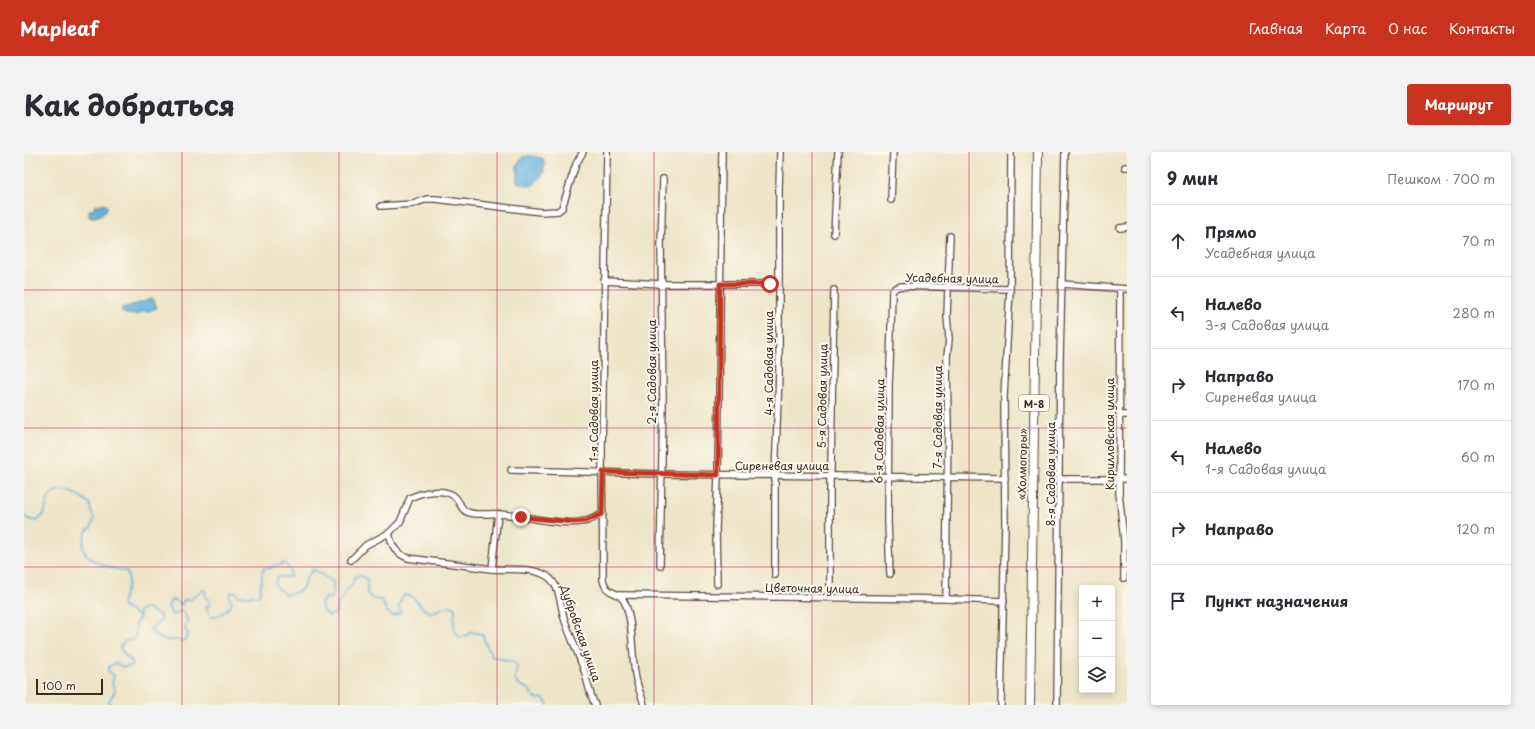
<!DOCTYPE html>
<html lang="ru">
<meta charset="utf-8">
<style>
:root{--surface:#fff;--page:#f2f2f3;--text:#2b2b33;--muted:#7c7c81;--line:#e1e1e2;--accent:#c8321e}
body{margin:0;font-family:"Playpen Sans",sans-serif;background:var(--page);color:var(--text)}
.controls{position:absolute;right:12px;bottom:12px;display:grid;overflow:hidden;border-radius:4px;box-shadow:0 2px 6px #0003}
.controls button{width:36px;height:36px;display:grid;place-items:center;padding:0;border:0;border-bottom:1px solid var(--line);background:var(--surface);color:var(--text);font:20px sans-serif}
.scale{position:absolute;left:12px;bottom:10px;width:67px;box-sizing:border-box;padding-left:4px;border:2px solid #3b2a1e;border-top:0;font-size:11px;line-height:14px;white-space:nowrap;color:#3b2a1e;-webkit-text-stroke:3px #fbf7ec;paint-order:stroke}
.stop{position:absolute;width:12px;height:12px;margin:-9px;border:3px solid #c8321e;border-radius:50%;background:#fff}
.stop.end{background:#c8321e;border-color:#fff;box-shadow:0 1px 4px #0008}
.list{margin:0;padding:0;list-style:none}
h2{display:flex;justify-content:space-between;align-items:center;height:52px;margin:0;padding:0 16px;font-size:17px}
h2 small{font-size:13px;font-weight:400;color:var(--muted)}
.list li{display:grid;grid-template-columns:26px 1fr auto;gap:12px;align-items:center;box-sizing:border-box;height:72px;padding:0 16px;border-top:1px solid var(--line)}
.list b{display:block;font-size:15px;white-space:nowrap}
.list p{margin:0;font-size:13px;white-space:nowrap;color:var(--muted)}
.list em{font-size:13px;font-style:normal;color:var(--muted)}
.icon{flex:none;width:22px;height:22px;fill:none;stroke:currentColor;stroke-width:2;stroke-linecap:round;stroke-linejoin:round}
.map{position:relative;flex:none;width:1103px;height:553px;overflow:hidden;border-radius:4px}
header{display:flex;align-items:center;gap:24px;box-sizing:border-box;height:56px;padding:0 20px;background:var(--accent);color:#fff}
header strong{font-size:19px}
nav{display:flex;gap:22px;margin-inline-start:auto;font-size:14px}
.intro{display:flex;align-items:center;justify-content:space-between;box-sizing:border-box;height:96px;padding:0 24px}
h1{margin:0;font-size:28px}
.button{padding:10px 18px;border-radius:4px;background:var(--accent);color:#fff;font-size:14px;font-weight:700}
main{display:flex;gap:24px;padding:0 24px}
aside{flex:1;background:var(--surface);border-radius:4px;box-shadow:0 2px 6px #0003}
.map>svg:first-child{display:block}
</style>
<header>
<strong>Mapleaf</strong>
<nav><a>Главная</a><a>Карта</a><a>О нас</a><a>Контакты</a></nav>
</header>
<div class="intro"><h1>Как добраться</h1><a class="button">Маршрут</a></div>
<main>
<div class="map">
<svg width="1103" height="553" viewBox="0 0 1103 553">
<rect width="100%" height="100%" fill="#fbf7ec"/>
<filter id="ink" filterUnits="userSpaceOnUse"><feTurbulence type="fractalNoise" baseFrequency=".025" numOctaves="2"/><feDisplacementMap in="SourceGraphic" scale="8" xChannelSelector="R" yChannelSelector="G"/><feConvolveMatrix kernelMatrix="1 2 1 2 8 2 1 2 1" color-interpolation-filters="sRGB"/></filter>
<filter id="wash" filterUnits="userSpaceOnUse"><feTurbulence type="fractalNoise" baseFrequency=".012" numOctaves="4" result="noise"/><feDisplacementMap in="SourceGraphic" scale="16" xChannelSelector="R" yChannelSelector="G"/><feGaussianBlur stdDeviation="0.9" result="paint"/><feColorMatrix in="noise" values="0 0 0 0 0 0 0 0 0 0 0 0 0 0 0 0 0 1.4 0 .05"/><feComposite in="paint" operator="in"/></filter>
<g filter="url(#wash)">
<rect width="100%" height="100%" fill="#ede5c7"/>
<g fill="#5dafd9" stroke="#4c6c7c">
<path d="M507 4 519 6C523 20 518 25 508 34L498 32 493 30V14L498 5Z"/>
<polygon points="78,51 83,54 83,58 77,63 67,66 67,65 65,65 65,58 69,58 71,53 75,53"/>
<polygon points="128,147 130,148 133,156 125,159 117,160 113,163 102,162 97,159 98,156"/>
</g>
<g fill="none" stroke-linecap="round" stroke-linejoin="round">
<g stroke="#5dafd9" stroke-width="1.5">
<path d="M0 363 4 367 13 369C24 362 20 353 26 344 37 330 57 344 66 352L67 359 70 366 67 376 63 378C61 383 59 389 59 394 59 404 73 411 82 414 89 417 97 417 103 420 108 433 99 441 98 454L116 465"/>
<path d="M116 465 114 459 123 456C128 459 130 462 136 463L137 469 126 477C138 493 144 486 159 489L163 485 164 481 161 477V474L164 471 161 462 158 459 148 463 144 455 147 448H151L157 453 161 447 165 449 176 439 180 438 182 441 181 444 187 451 186 453H184L182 456 187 465C197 465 202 459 208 452L205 444 206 441 212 440 214 444H234L236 441 239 417 244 416 246 417 250 413H257L258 411H260C264 416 268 418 266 425H253L251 431 253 437 258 439 260 442 262 443C267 440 271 442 275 439 281 436 279 429 283 425 286 422 287 420 289 417L309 430V440L307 446H301L297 452 298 457 305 464 312 461C312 449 319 449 321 439L327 435 331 425 336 423 343 427V441L348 447 358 448 362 459 369 464 377 460C373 453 376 449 380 443 394 443 396 459 405 460 414 461 419 453 427 454L431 456C431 467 426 479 437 486L448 480 458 482 467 504 489 510 493 513 491 527 493 532 505 537 510 546 520 547 524 553"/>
<path d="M85 553V549L91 539 88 531 90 523 84 519 85 514 92 511 98 515 107 514 109 512C107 505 100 506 96 495L101 489 111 487 112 471 116 465"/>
</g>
</g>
</g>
<g filter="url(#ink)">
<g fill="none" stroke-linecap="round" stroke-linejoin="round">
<defs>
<g id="minor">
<path d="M583 0 578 299 579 428C583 445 595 437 601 451 610 473 607 503 612 527 614 536 618 544 620 553"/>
<polyline points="1101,15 1103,15"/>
<polyline points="867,48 869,0"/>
<polyline points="357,54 389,52 403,47 412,47 517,60 534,59 538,56 552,12 559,0"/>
<polyline points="1096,76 1103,75"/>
<polyline points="810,82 814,0"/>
<polyline points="580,129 638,132 754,132"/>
<polyline points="1038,132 1103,137"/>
<polyline points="1096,137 1095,341 1100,389 1100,426"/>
<polyline points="1095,263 1103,263"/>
<polyline points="487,318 637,322 981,326"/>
<polyline points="1036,327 1103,327"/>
<path d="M365 381C368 394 371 401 384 406L468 417 474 362"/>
<path d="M327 408 342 393 365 381 376 370 386 346C397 340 423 335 432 346 436 350 437 358 443 360 452 364 464 361 474 362 500 363 537 375 562 369 567 368 573 364 579 362"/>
<polyline points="636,414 639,251 637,94 639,27"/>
<path d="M468 417C486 418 507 415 523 424 537 433 536 455 541 469 547 486 555 503 561 521 564 532 566 543 571 553"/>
<polyline points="866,422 864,370 865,232 866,213 868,140 871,136 877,134 986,137"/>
<polyline points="751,423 751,324 755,222 755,37 756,0"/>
<polyline points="693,432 692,377 694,323 698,0"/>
<polyline points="595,443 922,447 980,449"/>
<polyline points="806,445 806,324 807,317 810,138"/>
<polyline points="922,447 924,273 923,205 925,187 923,164 926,84"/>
<polyline points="977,553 981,372 980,244 986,137 987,0"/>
<polyline points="1033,553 1036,206 1041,0"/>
</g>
<polyline id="highway" points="1006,553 1014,0"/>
</defs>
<use href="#minor" stroke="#564637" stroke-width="8"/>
<use href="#highway" stroke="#564637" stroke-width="10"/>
<use href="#minor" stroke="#fff" stroke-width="5.5"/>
<use href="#highway" stroke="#fff" stroke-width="8"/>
</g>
</g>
<g fill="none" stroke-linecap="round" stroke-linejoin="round" filter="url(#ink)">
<polyline stroke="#c8321e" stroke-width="5" points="497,365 550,370 562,369 578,362 579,320 694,323 696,132 746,132"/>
</g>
<path fill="none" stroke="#c2185b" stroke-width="1" stroke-opacity="0.55" d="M158 0V553M315 0V553M473 0V553M630 0V553M788 0V553M945 0V553M0 138H1103M0 276H1103M0 415H1103"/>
<g text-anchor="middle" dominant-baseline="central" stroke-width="4" stroke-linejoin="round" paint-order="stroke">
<rect fill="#fbf7ec" stroke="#75685c" stroke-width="1" x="995" y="243" width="30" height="16" rx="3"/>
<g font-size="10" font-weight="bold" fill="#3b2a1e">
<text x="1010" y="251">М-8</text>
</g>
<g font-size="11" fill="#3b2a1e" stroke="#fbf7ec">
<text transform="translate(928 126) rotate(1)">Усадебная улица</text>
<text transform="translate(744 211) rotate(-90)">4-я Садовая улица</text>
<text transform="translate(627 220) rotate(-90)">2-я Садовая улица</text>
<text transform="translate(798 244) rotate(-89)">5-я Садовая улица</text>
<text transform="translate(569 259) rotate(-90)">1-я Садовая улица</text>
<text transform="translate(913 265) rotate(-90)">7-я Садовая улица</text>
<text transform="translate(855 279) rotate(-89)">6-я Садовая улица</text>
<text transform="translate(1085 282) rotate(-90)">Кирилловская улица</text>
<text transform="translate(998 312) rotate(-89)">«Холмогоры»</text>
<text x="758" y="313">Сиреневая улица</text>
<text transform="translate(1026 322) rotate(-90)">8-я Садовая улица</text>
<text transform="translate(788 436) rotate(1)">Цветочная улица</text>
<text transform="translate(557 481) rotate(71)">Дубровская улица</text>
</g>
</g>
</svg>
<div class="controls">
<button>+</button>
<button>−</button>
<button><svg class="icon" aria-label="layers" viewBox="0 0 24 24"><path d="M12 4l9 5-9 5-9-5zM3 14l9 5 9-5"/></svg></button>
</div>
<div class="scale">100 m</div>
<div class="stop" style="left:746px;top:132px"></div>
<div class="stop end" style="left:497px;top:365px"></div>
</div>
<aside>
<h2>9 мин<small>Пешком · 700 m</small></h2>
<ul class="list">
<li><svg class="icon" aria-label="ahead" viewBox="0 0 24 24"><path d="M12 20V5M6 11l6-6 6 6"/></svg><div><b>Прямо</b><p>Усадебная улица</p></div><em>70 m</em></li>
<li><svg class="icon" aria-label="left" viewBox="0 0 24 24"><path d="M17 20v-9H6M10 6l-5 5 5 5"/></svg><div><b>Налево</b><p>3-я Садовая улица</p></div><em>280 m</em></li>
<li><svg class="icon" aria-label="right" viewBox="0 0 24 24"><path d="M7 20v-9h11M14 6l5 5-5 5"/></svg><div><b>Направо</b><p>Сиреневая улица</p></div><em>170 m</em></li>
<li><svg class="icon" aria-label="left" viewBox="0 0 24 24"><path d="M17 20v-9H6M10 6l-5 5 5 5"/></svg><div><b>Налево</b><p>1-я Садовая улица</p></div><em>60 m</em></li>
<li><svg class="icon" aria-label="right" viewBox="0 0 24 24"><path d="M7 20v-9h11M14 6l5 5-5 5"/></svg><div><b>Направо</b></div><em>120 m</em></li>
<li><svg class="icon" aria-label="arrive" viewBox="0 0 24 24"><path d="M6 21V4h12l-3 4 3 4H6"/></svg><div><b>Пункт назначения</b></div></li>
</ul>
</aside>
</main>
